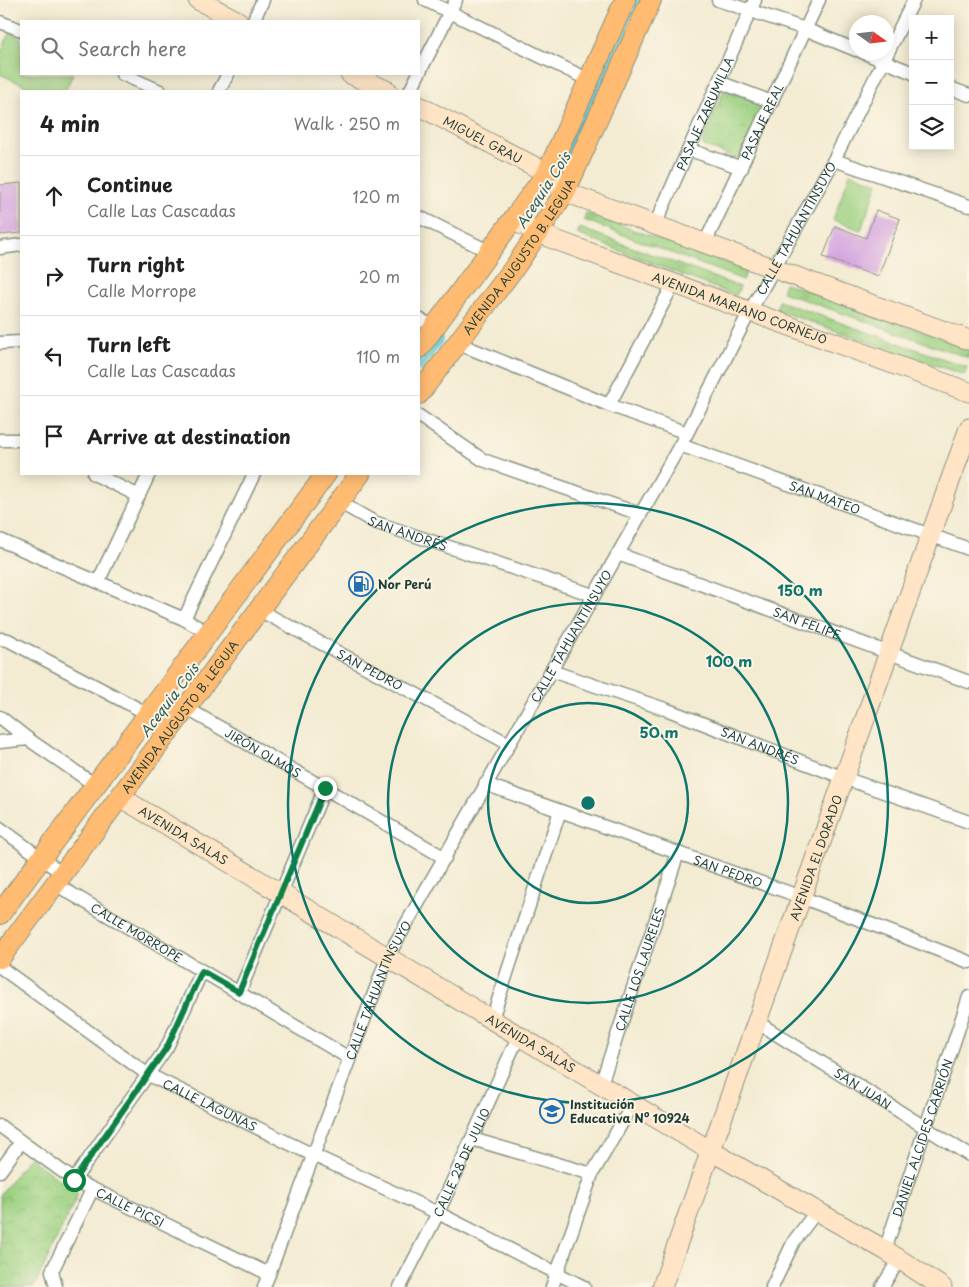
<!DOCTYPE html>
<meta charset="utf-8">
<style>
:root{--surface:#fff;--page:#f6f6f6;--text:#222;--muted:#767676;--line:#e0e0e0}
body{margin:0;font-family:"Playpen Sans",sans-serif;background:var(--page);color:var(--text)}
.controls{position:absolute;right:15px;top:15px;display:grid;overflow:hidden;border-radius:0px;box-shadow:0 2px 12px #0003}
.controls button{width:45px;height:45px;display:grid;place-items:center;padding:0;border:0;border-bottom:1px solid var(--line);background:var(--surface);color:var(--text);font:25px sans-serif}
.compass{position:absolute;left:849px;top:15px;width:45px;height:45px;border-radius:50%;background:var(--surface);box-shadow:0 2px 12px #0003;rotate:104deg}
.stop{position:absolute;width:15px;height:15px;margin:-11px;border:4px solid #0b8043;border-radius:50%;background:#fff}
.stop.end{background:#0b8043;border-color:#fff;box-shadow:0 1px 5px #0008}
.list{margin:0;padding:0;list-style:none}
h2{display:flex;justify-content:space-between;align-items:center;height:65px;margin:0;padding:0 20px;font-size:21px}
h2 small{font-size:16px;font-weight:400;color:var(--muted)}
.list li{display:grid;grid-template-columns:32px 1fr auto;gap:15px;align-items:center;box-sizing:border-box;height:80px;padding:0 20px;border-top:1px solid var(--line)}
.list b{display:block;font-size:19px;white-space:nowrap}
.list p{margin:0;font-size:16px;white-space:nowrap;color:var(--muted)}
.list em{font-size:16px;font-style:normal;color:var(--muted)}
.icon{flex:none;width:28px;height:28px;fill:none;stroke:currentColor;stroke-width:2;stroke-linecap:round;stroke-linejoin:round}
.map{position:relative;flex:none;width:969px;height:1287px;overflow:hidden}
.search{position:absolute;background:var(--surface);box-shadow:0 2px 12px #0003;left:20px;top:20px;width:400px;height:55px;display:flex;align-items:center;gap:12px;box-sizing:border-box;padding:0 18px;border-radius:0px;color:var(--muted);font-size:19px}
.panel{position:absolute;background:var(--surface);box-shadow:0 2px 12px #0003;left:20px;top:90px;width:400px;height:385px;border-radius:0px}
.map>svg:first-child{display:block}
</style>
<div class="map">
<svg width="969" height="1287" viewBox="0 0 969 1287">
<defs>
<pattern id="grass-tufts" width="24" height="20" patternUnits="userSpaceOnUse" patternTransform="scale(1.25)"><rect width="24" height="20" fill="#9dd182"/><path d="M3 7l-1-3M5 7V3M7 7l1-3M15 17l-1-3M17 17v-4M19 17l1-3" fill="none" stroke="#87b471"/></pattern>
<pattern id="park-crowns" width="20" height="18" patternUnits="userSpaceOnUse" patternTransform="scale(1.25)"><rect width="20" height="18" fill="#9dd182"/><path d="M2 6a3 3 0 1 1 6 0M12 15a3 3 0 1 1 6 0" fill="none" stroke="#87b471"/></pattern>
</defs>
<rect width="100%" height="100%" fill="#fcf5e5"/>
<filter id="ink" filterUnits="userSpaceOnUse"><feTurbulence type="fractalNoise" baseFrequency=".02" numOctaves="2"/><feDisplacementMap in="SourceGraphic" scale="10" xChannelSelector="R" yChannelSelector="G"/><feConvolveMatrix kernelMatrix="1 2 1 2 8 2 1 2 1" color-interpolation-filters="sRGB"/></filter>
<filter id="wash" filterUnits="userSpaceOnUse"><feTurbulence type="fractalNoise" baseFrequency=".0096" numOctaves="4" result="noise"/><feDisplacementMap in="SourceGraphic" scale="20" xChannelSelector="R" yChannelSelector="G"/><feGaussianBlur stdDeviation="1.12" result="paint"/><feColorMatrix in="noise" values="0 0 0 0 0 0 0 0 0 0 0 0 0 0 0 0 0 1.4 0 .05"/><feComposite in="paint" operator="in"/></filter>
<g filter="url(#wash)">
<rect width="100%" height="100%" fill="#f3ebd2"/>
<g fill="url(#grass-tufts)" stroke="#5e875b">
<polygon points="586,213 747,270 743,280 584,220"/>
<polygon points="580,228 740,287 736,296 577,234"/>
<polygon points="785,283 969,348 969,358 782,292"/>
<polygon points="779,301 967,367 964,375 776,310"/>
</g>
<g fill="url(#park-crowns)" stroke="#5e875b">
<polygon points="724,90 765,105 741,156 736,158 704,146 702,143"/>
<polygon points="29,1157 78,1194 34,1287 0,1287 0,1195"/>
</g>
<g fill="#9dd182" stroke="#5e875b">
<polygon points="10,32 21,38 21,74 73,74 65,91 36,91 0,74 0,54"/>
<polygon points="850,173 878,183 861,230 833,220"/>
</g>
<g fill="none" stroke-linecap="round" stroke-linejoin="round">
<g stroke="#5ac6d3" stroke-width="14">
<polyline points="555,174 566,156 637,0"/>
<polyline points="419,364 436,340"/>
</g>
</g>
<g id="blocks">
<g fill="#d5a7df">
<polygon points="21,183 21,233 0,235 0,185"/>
<polygon points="876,210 900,219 878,277 823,257 835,226 866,238"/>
</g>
</g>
</g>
<g filter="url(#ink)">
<use href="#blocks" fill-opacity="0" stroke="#899483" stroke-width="1"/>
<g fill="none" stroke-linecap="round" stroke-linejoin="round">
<defs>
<g id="street">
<polyline points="425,0 589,80"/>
<polyline points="718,0 805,29 856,50"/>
<polyline points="253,21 263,0"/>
<polyline points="0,22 21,30"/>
<polyline points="862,52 913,73"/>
<polyline points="122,74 160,91"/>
<polyline points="719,82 772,102"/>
<polyline points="950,88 969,95"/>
<polyline points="219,91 228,74"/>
<polyline points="410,91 456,0"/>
<polyline points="690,150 742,168"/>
<polyline points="834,160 969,206"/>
<polyline points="419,217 490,252"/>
<path id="s1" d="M655 225 755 0"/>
<path id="s2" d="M705 243 819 0"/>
<polyline points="0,248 21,245"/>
<polyline points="419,319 435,327"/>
<polyline points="0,343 21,342"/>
<polyline points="457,343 609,405 687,433"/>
<polyline points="609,405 674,283"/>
<polyline points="419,416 483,460 640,514"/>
<polyline points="0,440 21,440"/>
<path id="s3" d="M680 445 969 549"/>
<polyline points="94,474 139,496"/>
<path id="s4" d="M339 502 374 522 593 595"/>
<polyline points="0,540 184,619 208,633"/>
<path id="s5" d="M618 554 969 682"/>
<polyline points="98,582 149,474"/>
<path id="s6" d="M259 610 509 744"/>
<polyline points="184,619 254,474"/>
<polyline points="0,639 8,640 148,714"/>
<path id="s7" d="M551 671 668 710 844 778 969 822"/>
<path id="s8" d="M186 708 445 858"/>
<polyline points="0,717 28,739"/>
<polyline points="0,742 28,739 95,785"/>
<path id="s9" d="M485 784 801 897 969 962"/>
<polyline points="0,828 63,874"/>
<path id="s10" d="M55 884 349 1058"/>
<path id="s11" d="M0 967 147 1074 313 1155 438 1213 584 1287"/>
<polyline points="239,993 325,788"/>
<polyline points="492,1019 560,811"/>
<path id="s12" d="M757 1022 969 1155"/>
<path id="s13" d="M601 1084 678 853"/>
<path id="s14" d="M0 1126 74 1180 269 1274"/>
<polyline points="472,1139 592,1174"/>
<polyline points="0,1171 21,1142"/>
<polyline points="74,1180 167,1047 202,971"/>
<path id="s15" d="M885 1250 969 997"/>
<polyline points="56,1287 52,1271 92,1190"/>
<path id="s16" d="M264 1287 388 956 687 433 750 311 834 160 914 0"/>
<path id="s17" d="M400 1287 438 1213 519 1035"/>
<polyline points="552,1287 592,1174 633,1104"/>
<polyline points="772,1287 794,1241 816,1212"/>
<polyline points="882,1287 899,1260"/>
</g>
<g id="secondary">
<polyline points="198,0 238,21"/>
<polyline points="350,74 388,91"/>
<path id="s18" d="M419 106 547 173 565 192 969 340"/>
<path id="s19" d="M514 221 553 239 969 392"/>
<path id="s20" d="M120 797 711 1151 885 1250 942 1287"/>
<path id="s21" d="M662 1287 969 428"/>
</g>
<g id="primary">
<polyline points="419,348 547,173 625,0"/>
<path id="s22" d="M419 394 517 264 565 192 651 0"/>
<polyline points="0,914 326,474"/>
<path id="s23" d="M0 958 360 474"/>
</g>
</defs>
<use href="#street" stroke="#899483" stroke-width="15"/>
<use href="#secondary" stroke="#899483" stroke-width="21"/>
<use href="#primary" stroke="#899483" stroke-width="22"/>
<use href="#street" stroke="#fff" stroke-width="12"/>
<use href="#secondary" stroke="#ffe4c6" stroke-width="19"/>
<use href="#primary" stroke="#febb71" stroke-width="20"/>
</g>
</g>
<g fill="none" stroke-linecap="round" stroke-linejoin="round" filter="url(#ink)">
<polyline stroke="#0b8043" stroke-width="6" points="74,1180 167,1047 202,971 239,992 325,788"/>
</g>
<g fill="none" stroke="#0f766e" stroke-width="2.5">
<circle cx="588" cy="803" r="100"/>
<circle cx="588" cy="803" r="200"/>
<circle cx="588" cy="803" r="300"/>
</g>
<defs>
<symbol id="fuel-ring" viewBox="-11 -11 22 22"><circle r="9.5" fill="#fcf5e5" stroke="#1f6fb2" stroke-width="1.5"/><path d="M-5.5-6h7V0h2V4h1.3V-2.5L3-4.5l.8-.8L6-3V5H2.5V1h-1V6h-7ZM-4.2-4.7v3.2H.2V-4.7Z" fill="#1f6fb2"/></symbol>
<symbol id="school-ring" viewBox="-11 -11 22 22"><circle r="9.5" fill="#fcf5e5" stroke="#1f6fb2" stroke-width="1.5"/><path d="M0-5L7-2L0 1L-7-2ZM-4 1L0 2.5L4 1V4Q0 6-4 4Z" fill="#1f6fb2"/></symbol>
</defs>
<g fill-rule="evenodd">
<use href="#fuel-ring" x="347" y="570" width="28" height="28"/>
<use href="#school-ring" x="538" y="1097" width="28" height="28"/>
</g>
<g text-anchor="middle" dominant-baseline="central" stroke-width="4" stroke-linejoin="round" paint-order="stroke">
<g font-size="12" fill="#1f3d34" stroke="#fcf5e5">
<text stroke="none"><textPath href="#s1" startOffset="122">PASAJE ZARUMILLA</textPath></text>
<text stroke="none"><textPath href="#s2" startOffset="134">PASAJE REAL</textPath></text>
<text stroke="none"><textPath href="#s18" startOffset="72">MIGUEL GRAU</textPath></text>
<text stroke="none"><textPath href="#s16" startOffset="1188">CALLE TAHUANTINSUYO</textPath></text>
<text stroke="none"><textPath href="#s22" startOffset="170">AVENIDA AUGUSTO B. LEGUIA</textPath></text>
<text stroke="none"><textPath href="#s19" startOffset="242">AVENIDA MARIANO CORNEJO</textPath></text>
<text stroke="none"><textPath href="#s3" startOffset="154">SAN MATEO</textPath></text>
<text stroke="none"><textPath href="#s4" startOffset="76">SAN ANDRÉS</textPath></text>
<text stroke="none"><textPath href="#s5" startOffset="201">SAN FELIPE</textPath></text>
<text stroke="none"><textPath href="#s16" startOffset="722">CALLE TAHUANTINSUYO</textPath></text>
<text stroke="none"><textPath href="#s6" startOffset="126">SAN PEDRO</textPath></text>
<text stroke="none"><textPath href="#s23" startOffset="301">AVENIDA AUGUSTO B. LEGUIA</textPath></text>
<text stroke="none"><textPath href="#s7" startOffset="222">SAN ANDRÉS</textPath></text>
<text stroke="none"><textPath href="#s8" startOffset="89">JIRÓN OLMOS</textPath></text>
<text stroke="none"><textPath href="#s20" startOffset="74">AVENIDA SALAS</textPath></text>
<text stroke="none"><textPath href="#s21" startOffset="456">AVENIDA EL DORADO</textPath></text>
<text stroke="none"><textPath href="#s9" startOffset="258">SAN PEDRO</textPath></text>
<text stroke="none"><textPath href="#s10" startOffset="95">CALLE MORROPE</textPath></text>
<text stroke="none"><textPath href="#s13" startOffset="121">CALLE LOS LAURELES</textPath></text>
<text stroke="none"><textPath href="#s16" startOffset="318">CALLE TAHUANTINSUYO</textPath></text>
<text stroke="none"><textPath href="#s20" startOffset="479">AVENIDA SALAS</textPath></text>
<text stroke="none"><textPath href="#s12" startOffset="125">SAN JUAN</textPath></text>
<text stroke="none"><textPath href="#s11" startOffset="252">CALLE LAGUNAS</textPath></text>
<text stroke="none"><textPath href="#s15" startOffset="118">DANIEL ALCIDES CARRIÓN</textPath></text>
<text stroke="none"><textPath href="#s17" startOffset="139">CALLE 28 DE JULIO</textPath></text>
<text stroke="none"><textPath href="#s14" startOffset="154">CALLE PICSI</textPath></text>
</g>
<g font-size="12" font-weight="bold" fill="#1f3d34" stroke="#fcf5e5" text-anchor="start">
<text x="378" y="584">Nor Perú</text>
<text x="570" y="1104">Institución<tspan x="570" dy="14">Educativa Nº 10924</tspan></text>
</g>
<g font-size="14" font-style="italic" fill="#2e5f5c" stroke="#fcf5e5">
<text transform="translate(543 190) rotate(-57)">Acequia Cois</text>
<text transform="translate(169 700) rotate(-53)">Acequia Cois</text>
</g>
</g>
<circle cx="588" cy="803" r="8" fill="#0f766e" stroke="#fcf5e5" stroke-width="2.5"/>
<g font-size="15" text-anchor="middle" font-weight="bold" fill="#0f766e" stroke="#fcf5e5" stroke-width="4" stroke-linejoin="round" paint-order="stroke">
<text x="800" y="596">150 m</text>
<text x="729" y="667">100 m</text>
<text x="659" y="738">50 m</text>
</g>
</svg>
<div class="controls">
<button>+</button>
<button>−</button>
<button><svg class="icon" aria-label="layers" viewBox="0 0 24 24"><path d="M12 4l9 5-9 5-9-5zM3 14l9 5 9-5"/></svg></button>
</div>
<svg class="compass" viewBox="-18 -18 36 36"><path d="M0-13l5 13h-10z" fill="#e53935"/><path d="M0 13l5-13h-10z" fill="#767676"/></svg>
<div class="stop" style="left:74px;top:1180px"></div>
<div class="stop end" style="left:325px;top:788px"></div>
<div class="search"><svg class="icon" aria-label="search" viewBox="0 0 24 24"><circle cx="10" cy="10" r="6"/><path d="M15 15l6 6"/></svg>Search here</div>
<section class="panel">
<h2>4 min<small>Walk · 250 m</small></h2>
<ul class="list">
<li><svg class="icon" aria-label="ahead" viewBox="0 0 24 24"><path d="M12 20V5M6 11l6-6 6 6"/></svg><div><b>Continue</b><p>Calle Las Cascadas</p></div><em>120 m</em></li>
<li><svg class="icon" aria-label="right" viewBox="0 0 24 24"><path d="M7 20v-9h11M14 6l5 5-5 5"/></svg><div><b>Turn right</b><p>Calle Morrope</p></div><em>20 m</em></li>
<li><svg class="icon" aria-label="left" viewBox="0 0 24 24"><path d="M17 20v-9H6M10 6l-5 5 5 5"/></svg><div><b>Turn left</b><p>Calle Las Cascadas</p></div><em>110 m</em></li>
<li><svg class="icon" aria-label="arrive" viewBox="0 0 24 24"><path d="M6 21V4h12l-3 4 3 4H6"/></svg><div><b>Arrive at destination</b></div></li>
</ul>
</section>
</div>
